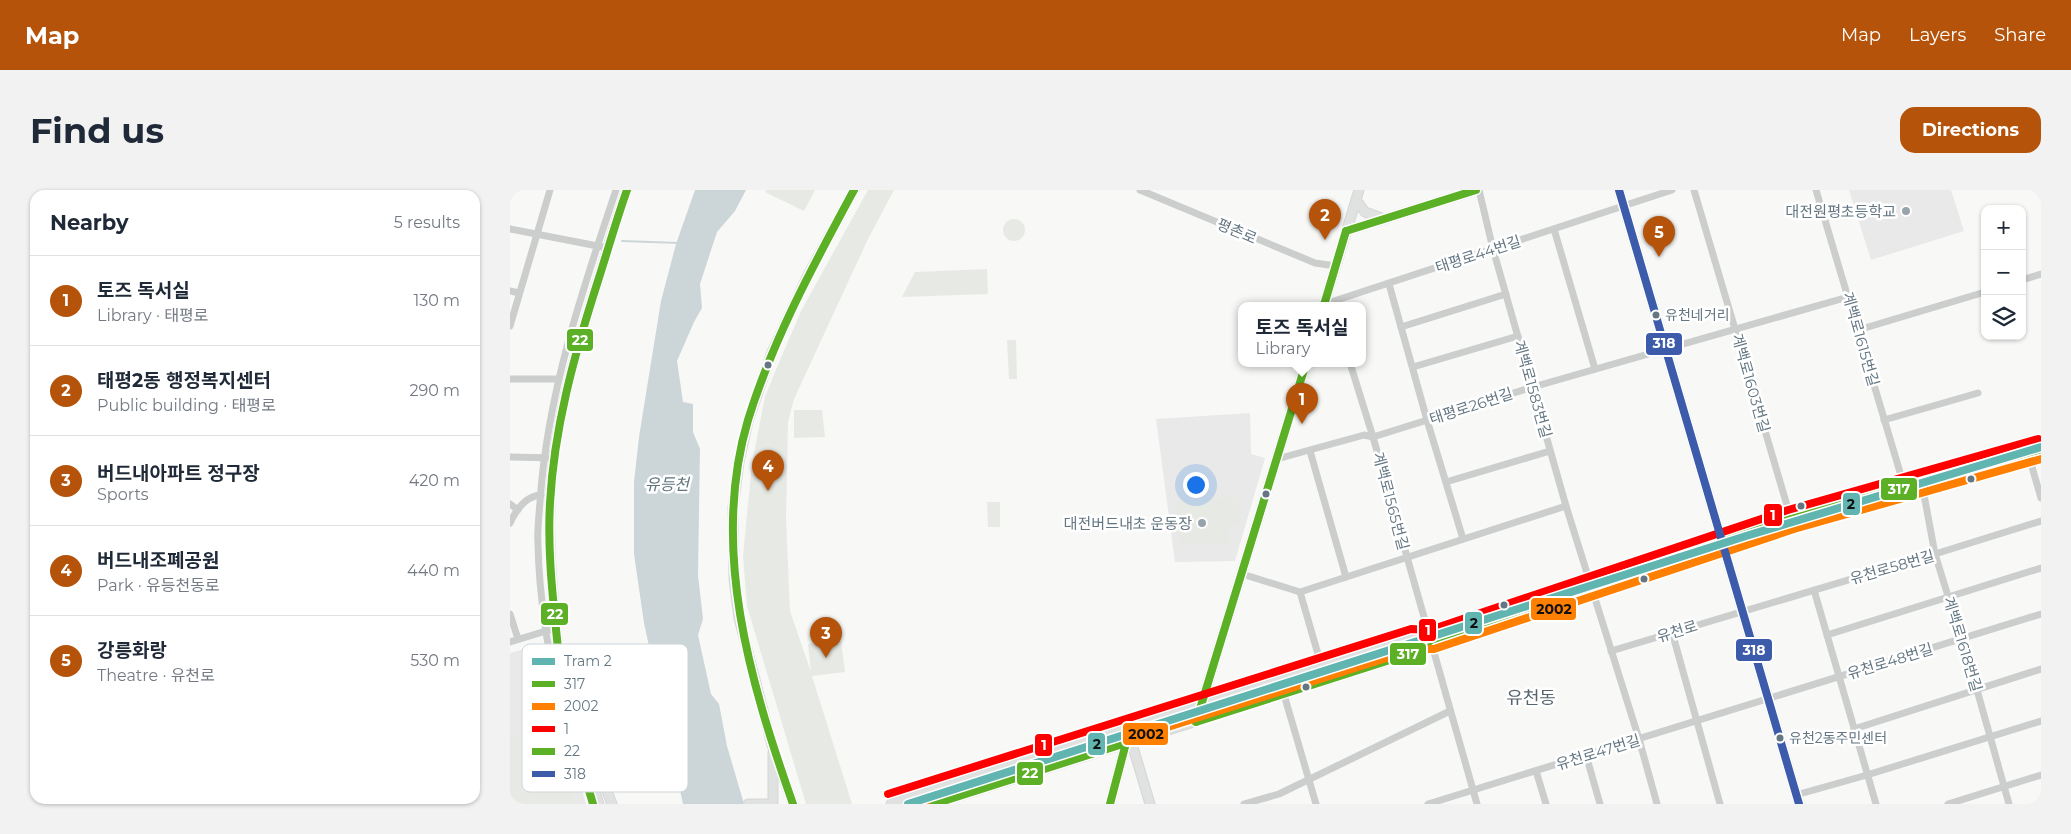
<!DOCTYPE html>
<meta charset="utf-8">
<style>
:root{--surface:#fff;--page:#f2f2f3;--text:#1f2937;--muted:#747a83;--line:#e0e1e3;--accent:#b45309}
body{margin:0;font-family:Montserrat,"Noto Sans KR",sans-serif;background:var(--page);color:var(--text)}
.controls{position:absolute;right:15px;top:15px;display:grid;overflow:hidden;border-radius:10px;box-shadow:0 1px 4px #0004}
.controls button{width:45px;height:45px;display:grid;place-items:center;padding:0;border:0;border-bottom:1px solid var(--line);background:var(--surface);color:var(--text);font:25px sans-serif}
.you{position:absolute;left:685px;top:294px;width:18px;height:18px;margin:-12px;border:4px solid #fff;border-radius:50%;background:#1a73e8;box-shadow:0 0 0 8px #1a73e833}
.badge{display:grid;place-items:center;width:32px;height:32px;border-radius:50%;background:var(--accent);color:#fff;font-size:16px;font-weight:700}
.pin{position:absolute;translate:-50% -41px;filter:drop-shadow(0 1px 2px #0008)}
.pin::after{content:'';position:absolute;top:26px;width:18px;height:15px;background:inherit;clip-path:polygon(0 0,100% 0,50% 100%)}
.popup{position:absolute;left:728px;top:112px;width:128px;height:65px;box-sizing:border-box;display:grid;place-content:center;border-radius:10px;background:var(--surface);filter:drop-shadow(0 1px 4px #0005);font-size:16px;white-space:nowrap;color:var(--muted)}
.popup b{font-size:19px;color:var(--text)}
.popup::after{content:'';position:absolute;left:50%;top:100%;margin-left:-10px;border:10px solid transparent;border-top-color:var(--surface)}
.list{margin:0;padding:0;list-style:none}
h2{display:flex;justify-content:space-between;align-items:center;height:65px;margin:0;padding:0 20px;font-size:21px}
h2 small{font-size:16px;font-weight:400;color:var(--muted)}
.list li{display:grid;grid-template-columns:32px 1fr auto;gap:15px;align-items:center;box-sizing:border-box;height:90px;padding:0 20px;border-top:1px solid var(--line)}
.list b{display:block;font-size:19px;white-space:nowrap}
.list p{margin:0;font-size:16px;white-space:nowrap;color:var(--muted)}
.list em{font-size:16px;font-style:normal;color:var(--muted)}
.icon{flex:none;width:28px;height:28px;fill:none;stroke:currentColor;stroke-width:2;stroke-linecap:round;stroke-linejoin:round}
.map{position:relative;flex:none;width:1531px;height:614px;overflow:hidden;border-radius:15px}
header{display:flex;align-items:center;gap:30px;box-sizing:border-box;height:70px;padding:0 25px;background:var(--accent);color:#fff}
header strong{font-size:24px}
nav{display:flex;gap:28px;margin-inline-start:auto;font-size:18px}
.intro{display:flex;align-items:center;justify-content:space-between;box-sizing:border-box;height:120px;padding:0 30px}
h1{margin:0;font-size:35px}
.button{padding:12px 22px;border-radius:15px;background:var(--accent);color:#fff;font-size:18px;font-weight:700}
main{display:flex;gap:30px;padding:0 30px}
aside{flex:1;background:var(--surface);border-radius:15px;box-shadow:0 1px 4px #0004}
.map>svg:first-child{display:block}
</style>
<header>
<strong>Map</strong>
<nav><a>Map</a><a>Layers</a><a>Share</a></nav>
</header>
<div class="intro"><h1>Find us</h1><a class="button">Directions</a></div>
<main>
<aside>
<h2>Nearby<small>5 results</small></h2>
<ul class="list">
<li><span class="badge">1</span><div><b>토즈 독서실</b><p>Library · 태평로</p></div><em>130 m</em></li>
<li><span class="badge">2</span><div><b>태평2동 행정복지센터</b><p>Public building · 태평로</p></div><em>290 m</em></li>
<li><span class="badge">3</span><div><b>버드내아파트 정구장</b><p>Sports</p></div><em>420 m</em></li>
<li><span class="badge">4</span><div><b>버드내조폐공원</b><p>Park · 유등천동로</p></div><em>440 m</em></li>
<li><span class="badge">5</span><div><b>강릉화랑</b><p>Theatre · 유천로</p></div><em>530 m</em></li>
</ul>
</aside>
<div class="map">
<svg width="1531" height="614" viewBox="0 0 1531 614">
<rect width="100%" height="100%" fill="#f8f8f7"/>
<g fill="#e8e9e8">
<polygon points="1339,0 1441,0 1454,41 1361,70"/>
<polygon points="740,223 741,264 755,268 725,371 665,372 646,229"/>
<polygon points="26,456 34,462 42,502 76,614 0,614 0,463"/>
</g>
<g fill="#e7eae4">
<polygon points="256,0 305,0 294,21 255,2"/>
<polygon points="358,0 384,0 358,49 284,209 278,232 276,330 280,421 301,482 298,454 331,451 335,482 302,486 342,614 296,614 237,416 233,366 242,273 255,207 265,182 291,121"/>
<circle cx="504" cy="40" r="11"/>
<polygon points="477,79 478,104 392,107 405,82"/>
<polygon points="506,150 507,189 499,189 497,150"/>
<polygon points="284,220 312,220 315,247 284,248"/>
<polygon points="726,307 727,313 716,313 716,315 729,314 730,333 717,334 719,352 669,355 666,311"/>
<polygon points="477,312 490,312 490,337 478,337"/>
<polygon points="126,500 130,520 92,529 88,509"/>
<polygon points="131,522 136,545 126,547 120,524"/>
<polygon points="117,525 123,548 112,551 106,528"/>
<polygon points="104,529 109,551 99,554 93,531"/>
<polygon points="42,535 65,614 0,614 0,549"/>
<polygon points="137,548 145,581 128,585 120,552"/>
<polygon points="117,553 125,586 108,590 100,558"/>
</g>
<polygon fill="#ccd6d8" points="185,0 236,0 225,21 207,42 190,94 192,118 184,132 167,171 173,212 183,214 183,242 190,259 188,385 193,429 188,445 201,504 209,514 217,556 234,614 173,614 134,433 124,364 124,292 129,247 151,111 166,54"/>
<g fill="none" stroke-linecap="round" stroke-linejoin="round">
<polyline stroke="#ccd6d8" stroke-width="2" points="112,51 169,53"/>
<defs>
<g id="major">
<polyline points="1109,0 1289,614"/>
<polyline points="846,10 855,22 874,29"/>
<polyline points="836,41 966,0"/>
<polyline points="814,115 849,0"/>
<polyline points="49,469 54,473 73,539 102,614"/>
<polyline points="686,532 796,173"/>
<polyline points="620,547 640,614"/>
<polyline points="263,563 263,614"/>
<path d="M89 614 47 477 49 469C44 417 38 366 40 314 43 237 66 160 89 87 98 58 106 29 117 0"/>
<polyline points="238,614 257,614"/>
<polyline points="283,614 262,555 229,428 224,389 223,318 229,272 238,231 262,162 297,87 344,0"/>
<polyline points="381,614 904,449 921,450 936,445 1281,329 1531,259"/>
<polyline points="424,614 908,461 921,450"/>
<polyline points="600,614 617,549"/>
</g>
</defs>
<use href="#major" stroke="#d5d6d6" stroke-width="11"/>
<g stroke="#cccece" stroke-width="7">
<polyline points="630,0 805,73 826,76"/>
<polyline points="969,0 983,59 1056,316 1129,549 1147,614"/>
<polyline points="1184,0 1281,329"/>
<polyline points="1306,0 1395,299"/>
<polyline points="0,39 98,58"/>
<polyline points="1044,39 1085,179"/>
<polyline points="1512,90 1531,84"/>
<polyline points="879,94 917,230 953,349"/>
<polyline points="0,101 9,103"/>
<polyline points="821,112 1162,0"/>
<polyline points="0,136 40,0"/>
<polyline points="891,137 996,104"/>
<polyline points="1348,140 1475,102"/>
<polyline points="840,173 863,247 967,614"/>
<polyline points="903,177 1008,146"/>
<polyline points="0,189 48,189"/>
<polyline points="1374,230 1468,203"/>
<polyline points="800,261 836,387"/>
<polyline points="1518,263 1531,308"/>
<polyline points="0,267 45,268"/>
<polyline points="767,269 854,245 863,247 1023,197 1338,107"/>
<polyline points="936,292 1040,261"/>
<polyline points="1412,294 1425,364 1467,500 1499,614"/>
<polyline points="0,314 8,320"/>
<path d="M0 333C6 320 15 306 31 305"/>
<polyline points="732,384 790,402 1056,316"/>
<polyline points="1304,400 1366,614"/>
<polyline points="790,402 812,478"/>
<polyline points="0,424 8,449"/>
<polyline points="1162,442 1210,614"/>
<polyline points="1317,445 1531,378"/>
<polyline points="0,452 46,438"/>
<polyline points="1101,461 1425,364 1531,331"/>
<polyline points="770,491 806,614"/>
<path d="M40 525 50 519C39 464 29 410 28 354 27 340 29 326 30 312 37 204 72 101 106 0"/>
<polyline points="1344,539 1531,479"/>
<polyline points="1076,565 1090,614"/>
<polyline points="1026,581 1036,614"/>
<polyline points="1286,605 1357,585 1531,531"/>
<polyline points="734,614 769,604 940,521"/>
<polyline points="918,614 1531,424"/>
<polyline points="1438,614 1531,585"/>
</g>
<use href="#major" stroke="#e0e1e1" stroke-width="9"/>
<defs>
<g id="bus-1">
<polyline points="836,41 966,0"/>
<polyline points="814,115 836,41"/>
<polyline points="686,532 908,461 921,450 1281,329 1531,259"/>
<polyline points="686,532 796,173"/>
</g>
<polyline id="bus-2" points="414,614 905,459 924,459 1284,339 1531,269"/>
<polyline id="bus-3" points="378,604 901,439 920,440 1278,320 1528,249"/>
<g id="bus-4">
<path d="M83 614 55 519 53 498 47 477 49 469C44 417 37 365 40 313 44 238 64 166 87 94 97 63 106 31 117 0"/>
<path d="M283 614C240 492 200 358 238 230 263 149 304 74 344 0"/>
<polyline points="424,614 616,553"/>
<polyline points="600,614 616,553"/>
</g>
<polyline id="bus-5" points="1109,0 1289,614"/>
</defs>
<use href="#bus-1" stroke="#fff" stroke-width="11"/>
<use href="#bus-2" stroke="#fff" stroke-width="11"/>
<use href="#bus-3" stroke="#fff" stroke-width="11"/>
<use href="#bus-4" stroke="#fff" stroke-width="11"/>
<use href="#bus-5" stroke="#fff" stroke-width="11"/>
<use href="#bus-1" stroke="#5bb025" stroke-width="8"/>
<use href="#bus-2" stroke="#ff7f00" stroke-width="8"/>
<use href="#bus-3" stroke="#f00" stroke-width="8"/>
<use href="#bus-4" stroke="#5bb025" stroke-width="8"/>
<use href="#bus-5" stroke="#3d5bab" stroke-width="8"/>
<defs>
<polyline id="tram-1" points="398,614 1236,346 1531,257"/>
</defs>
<use href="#tram-1" stroke="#fff" stroke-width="11"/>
<use href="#tram-1" stroke="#60b5b1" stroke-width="8"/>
</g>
<g fill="#97a4ab" stroke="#fff" stroke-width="2">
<circle cx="1396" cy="21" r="5"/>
<circle cx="692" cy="333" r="5"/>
</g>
<g fill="#637682" stroke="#fff" stroke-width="2">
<circle cx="1146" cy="125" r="4.5"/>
<circle cx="258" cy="175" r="4.5"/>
<circle cx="1461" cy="289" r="4.5"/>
<circle cx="756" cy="304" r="4.5"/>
<circle cx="1291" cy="316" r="4.5"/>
<circle cx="1134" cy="389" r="4.5"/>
<circle cx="994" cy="415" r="4.5"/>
<circle cx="796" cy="497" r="4.5"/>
<circle cx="1270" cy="548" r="4.5"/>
</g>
<g text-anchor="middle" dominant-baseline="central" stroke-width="5" stroke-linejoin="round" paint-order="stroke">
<g font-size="14" fill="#637682" stroke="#fff" text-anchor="start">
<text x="1155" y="125">유천네거리</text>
<text x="1279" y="548">유천2동주민센터</text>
</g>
<g font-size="15" fill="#637682" stroke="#fff" text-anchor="end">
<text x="1386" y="21">대전원평초등학교</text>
<text x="682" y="333">대전버드내초 운동장</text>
</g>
<g font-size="15" fill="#637682" stroke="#fff">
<text transform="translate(727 41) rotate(23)">평촌로</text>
<text transform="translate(968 64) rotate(-18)">태평로44번길</text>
<text transform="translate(1351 149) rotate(74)">계백로1615번길</text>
<text transform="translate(1241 193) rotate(74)">계백로1603번길</text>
<text transform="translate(1023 199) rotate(74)">계백로1583번길</text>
<text transform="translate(961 216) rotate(-18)">태평로26번길</text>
<text transform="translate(881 311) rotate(75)">계백로1565번길</text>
<text transform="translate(1382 377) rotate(-16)">유천로58번길</text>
<text transform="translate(1167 441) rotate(-17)">유천로</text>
<text transform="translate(1453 454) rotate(73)">계백로1618번길</text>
<text transform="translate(1380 471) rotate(-17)">유천로48번길</text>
<text transform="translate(1088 562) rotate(-17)">유천로47번길</text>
</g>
<g font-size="16" font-style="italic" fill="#5e767c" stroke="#fff">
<text x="157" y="294">유등천</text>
</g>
<g font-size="18" fill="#55646d" stroke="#fff">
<text x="1021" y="508">유천동</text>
</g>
</g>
<rect x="12" y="454" width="166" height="148" rx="8" fill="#fff" stroke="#d0d6da" stroke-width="1"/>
<rect x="22" y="468" width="23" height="7" fill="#60b5b1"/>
<rect x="22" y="491" width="23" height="6" fill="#5bb025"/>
<rect x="22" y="513" width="23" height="7" fill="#ff7f00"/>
<rect x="22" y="536" width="23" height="6" fill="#f00"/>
<rect x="22" y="558" width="23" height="7" fill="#5bb025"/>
<rect x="22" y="581" width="23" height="6" fill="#3d5bab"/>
<g font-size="14" fill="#637682">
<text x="54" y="476">Tram 2</text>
<text x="54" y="499">317</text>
<text x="54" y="521">2002</text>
<text x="54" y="544">1</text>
<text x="54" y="566">22</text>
<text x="54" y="589">318</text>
</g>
<g stroke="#fff" stroke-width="2">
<rect x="56" y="138" width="28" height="24" rx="5" fill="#5bb025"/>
<rect x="1135" y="142" width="38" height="24" rx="5" fill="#3d5bab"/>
<rect x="1370" y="287" width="38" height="24" rx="5" fill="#5bb025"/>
<rect x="1332" y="302" width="19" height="24" rx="5" fill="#60b5b1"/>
<rect x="1253" y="313" width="20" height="24" rx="5" fill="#f00"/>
<rect x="1020" y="407" width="47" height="24" rx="5" fill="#ff7f00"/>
<rect x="30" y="412" width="29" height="24" rx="5" fill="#5bb025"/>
<rect x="954" y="421" width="19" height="24" rx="5" fill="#60b5b1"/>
<rect x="908" y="428" width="19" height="24" rx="5" fill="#f00"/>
<rect x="1225" y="448" width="38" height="24" rx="5" fill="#3d5bab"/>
<rect x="879" y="452" width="38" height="24" rx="5" fill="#5bb025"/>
<rect x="612" y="532" width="47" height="24" rx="5" fill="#ff7f00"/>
<rect x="577" y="542" width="19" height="24" rx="5" fill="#60b5b1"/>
<rect x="524" y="543" width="19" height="24" rx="5" fill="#f00"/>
<rect x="506" y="571" width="28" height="25" rx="5" fill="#5bb025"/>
</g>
<g font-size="14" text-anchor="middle" font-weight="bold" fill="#fff">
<text x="70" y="155">22</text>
<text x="1154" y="158">318</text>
<text x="1389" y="304">317</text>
<text x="1263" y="330">1</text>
<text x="45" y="429">22</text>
<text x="918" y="445">1</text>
<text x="1244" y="465">318</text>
<text x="898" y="469">317</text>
<text x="534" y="560">1</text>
<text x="520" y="588">22</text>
</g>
<g font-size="14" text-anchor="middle" font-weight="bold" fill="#111">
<text x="1341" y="319">2</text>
<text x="1044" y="424">2002</text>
<text x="964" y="438">2</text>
<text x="636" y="549">2002</text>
<text x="587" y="559">2</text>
</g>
</svg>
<div class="controls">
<button>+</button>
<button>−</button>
<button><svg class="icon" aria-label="layers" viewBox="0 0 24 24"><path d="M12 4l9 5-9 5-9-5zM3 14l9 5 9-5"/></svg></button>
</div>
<div class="you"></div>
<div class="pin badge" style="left:792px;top:234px">1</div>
<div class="popup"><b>토즈 독서실</b>Library</div>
<div class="pin badge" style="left:815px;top:50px">2</div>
<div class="pin badge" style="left:316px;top:468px">3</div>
<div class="pin badge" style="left:258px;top:301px">4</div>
<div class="pin badge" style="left:1149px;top:67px">5</div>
</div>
</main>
